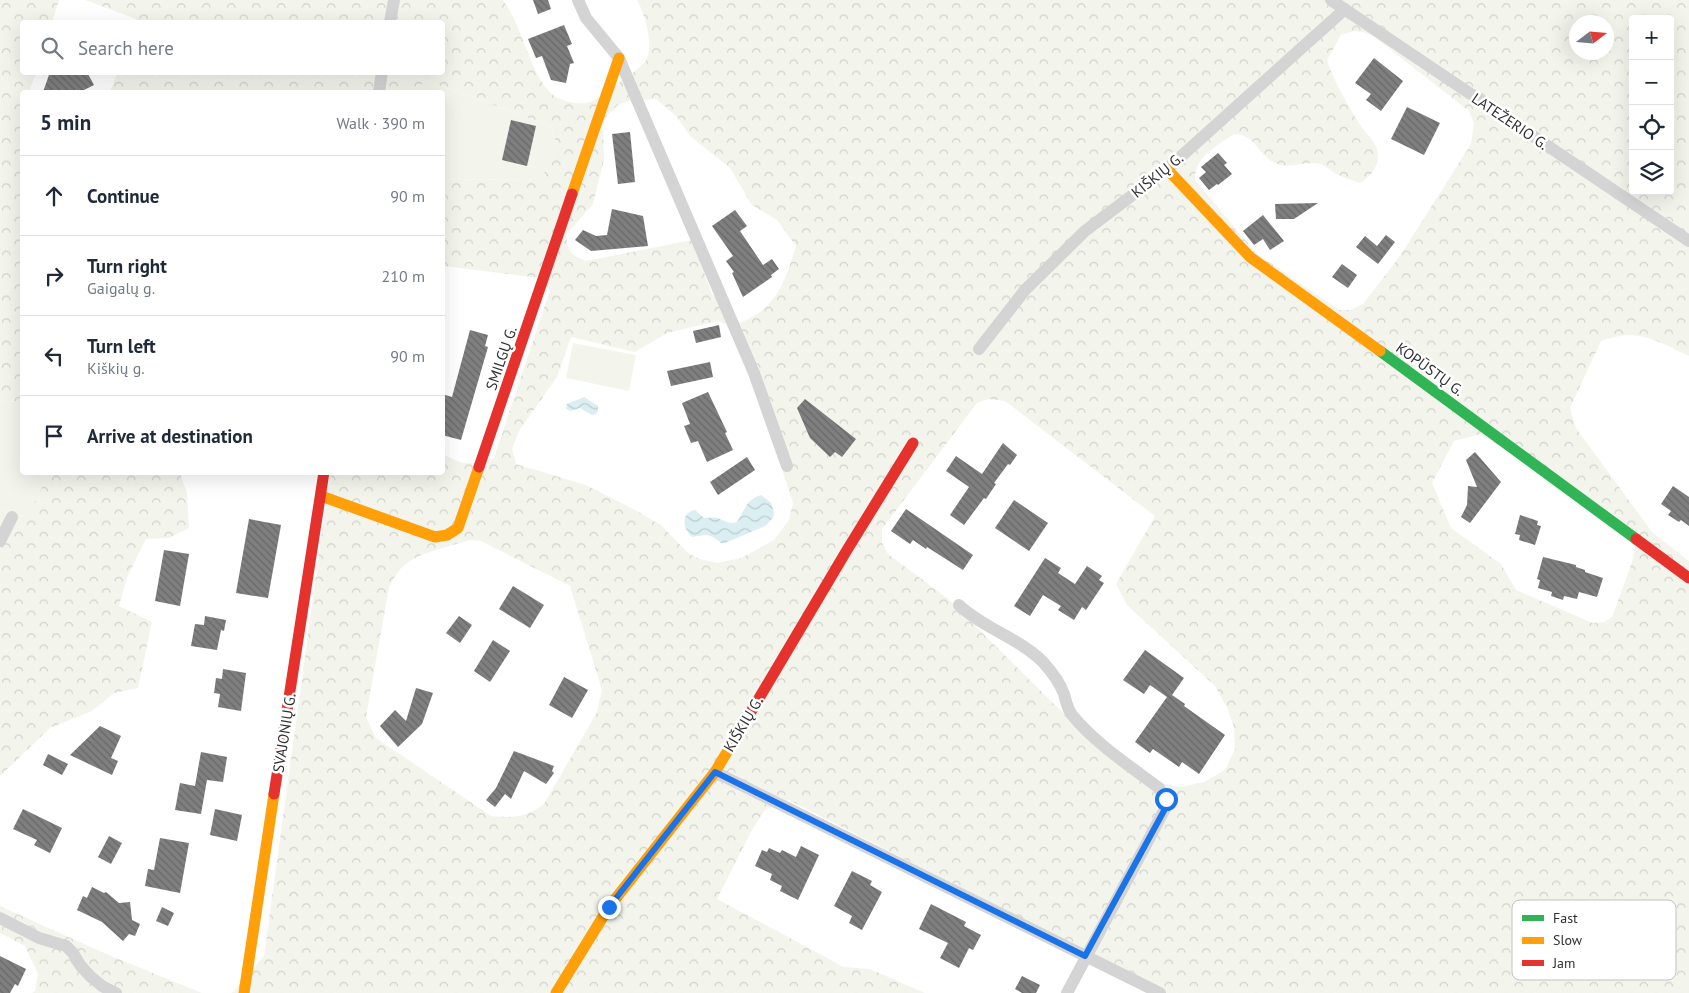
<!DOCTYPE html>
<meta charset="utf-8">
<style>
:root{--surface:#fff;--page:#f6f6f7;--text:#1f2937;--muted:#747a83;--line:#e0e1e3}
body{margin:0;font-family:"PT Sans",sans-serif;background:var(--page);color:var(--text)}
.controls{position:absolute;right:15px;top:15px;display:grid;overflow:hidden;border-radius:5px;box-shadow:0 5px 20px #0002}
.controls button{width:45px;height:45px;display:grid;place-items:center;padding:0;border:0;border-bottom:1px solid var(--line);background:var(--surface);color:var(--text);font:25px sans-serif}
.compass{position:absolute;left:1569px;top:15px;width:45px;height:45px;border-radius:50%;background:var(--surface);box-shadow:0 5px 20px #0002;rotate:74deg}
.stop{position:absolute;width:15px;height:15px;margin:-11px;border:4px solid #1a73e8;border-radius:50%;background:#fff}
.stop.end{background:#1a73e8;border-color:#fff;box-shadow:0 1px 5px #0008}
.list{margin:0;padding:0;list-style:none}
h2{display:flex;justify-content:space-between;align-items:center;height:65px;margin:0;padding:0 20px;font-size:21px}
h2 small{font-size:16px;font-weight:400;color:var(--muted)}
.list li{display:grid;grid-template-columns:32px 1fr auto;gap:15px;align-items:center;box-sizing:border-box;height:80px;padding:0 20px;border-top:1px solid var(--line)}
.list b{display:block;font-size:19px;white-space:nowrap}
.list p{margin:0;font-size:16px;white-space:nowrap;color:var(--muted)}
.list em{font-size:16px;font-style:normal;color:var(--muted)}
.icon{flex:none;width:28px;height:28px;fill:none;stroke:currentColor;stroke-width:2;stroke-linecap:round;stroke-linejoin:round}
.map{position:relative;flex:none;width:1689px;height:993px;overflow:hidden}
.search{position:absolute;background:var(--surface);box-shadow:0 5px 20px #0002;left:20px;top:20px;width:425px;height:55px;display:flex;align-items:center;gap:12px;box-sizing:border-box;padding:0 18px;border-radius:5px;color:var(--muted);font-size:19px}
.panel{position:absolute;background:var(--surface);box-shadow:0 5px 20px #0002;left:20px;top:90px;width:425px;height:385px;border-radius:5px}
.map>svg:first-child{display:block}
</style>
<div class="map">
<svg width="1689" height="993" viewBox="0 0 1689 993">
<defs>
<pattern id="forest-crowns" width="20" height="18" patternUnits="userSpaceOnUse" patternTransform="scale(1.25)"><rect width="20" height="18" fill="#f3f5ed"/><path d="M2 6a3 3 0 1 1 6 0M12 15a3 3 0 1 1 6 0" fill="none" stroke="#d1d2cc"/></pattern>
<pattern id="water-waves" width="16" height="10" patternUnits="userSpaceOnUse" patternTransform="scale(1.25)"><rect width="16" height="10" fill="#dbeef1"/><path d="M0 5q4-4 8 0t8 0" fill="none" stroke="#bccccf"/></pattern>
<pattern id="building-back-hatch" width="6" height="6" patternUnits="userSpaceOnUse" patternTransform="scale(1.25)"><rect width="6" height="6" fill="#7f7f7f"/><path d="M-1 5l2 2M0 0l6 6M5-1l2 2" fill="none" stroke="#686868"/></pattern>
</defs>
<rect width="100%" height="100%" fill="#fff"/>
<g fill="#f3f5ed">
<polygon points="427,81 551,126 557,146 548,169 539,178 528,180 443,179 442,92 407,92"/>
<polygon points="573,343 636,355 629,391 566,378"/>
<path d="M0 401 22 402V472L47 473C44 488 34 506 24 516L0 511Z"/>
</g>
<g fill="url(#forest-crowns)" fill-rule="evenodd">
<polygon points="0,0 59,0 52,22 22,22 22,72 36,73 29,92 22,92 22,402 0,401"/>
<path d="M85 0H503C505 4 509 8 511 13 523 34 535 85 556 97 565 102 582 106 593 101 598 99 643 66 645 62 655 47 645 14 637 0H1689V356C1655 341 1640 327 1601 341L1570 408 1576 428 1652 532 1689 561V993H1167L789 800 765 810 753 828 717 899 844 967 870 969 925 993H232L264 956 330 473 442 472 443 454C465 466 470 465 494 458L550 290 540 278 443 266V179L528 180 539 178 548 169 557 146 551 126 427 81 407 92H110L117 73 442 72V22H135L136 19ZM1633 19H1670V191H1633ZM1576 22H1606V52H1576ZM1353 31 1363 32 1373 36 1469 111 1474 123 1471 144 1400 256 1363 304 1350 310H1339L1256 253 1195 180C1194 157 1217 146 1234 134 1256 135 1256 152 1273 162 1287 170 1300 162 1314 163 1323 163 1328 169 1335 173 1342 177 1352 180 1360 183 1369 178 1379 167 1378 155 1378 144 1369 137 1363 129 1351 111 1333 80 1327 60L1341 35ZM656 99 676 116 691 137 730 168 752 205 777 220 796 246C784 283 778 307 740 323L712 294 692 240 586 261C570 255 568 251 566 235L593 204 604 160 603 126 607 116 619 104 629 101ZM718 321 728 325 759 398 793 503 789 520 774 540 741 558 717 563 699 559 688 553 662 526 639 512 586 485 516 464 512 449 519 431 557 377 571 337 635 352 667 333ZM989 399 1005 401 1155 516 1116 584 1127 605 1215 686 1227 708 1234 727 1235 749 1225 770 1204 782 1181 787 1154 782 1125 770 1054 704 947 598 888 554 882 543V529L977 403ZM1481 434 1638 535 1632 562 1612 617 1604 622 1593 623 1516 590 1501 564 1451 528 1432 483 1454 441ZM470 540 481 541 570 586 602 690 597 712 544 804C525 818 514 818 491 816L376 738 366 717 389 587C394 578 398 570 406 564 420 552 452 546 470 540Z"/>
<path d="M47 473H180L187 493 189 528 169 538 146 539 127 577 119 606 152 622 138 688 114 693 92 711 50 728 0 776V511L24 516C34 505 44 487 47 473Z"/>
<polygon points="0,906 104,953 202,993 32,993 35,991 38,974 25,946 0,933"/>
</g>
<g fill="url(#water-waves)">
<polygon points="584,397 598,406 598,411 596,414 592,415 580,408 571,411 566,409 567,404"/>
<path d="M761 495 771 503 774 512 773 518 765 526 725 543H721C708 533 708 535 692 537 683 529 680 513 695 510L704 518C708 518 713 517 717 518 725 520 728 525 737 522L748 503 754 498Z"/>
</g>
<g fill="url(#building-back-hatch)">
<polygon points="533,0 548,0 551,9 538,14"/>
<polygon points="564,25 572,44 567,46 574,63 570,64 566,83 551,80 542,56 536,58 528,39"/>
<polygon points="1374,58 1403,81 1381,111 1366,100 1371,94 1355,83"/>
<polygon points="50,72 87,72 94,85 80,92 43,92"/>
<polygon points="1407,107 1440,123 1424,155 1391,139"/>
<polygon points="511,120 536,126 527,166 502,160"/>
<polygon points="630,132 635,182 618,184 612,134"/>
<polygon points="1218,153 1227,163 1224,165 1232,174 1218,185 1217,184 1209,190 1199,178 1206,172 1201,167"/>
<polygon points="1318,203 1294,219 1276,219 1275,204"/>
<polygon points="612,209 643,216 648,246 591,251 575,240 583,230 596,236 607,235"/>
<polygon points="735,210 747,226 740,231 763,265 772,259 779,269 771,275 772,277 743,297 732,273 734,272 726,261 733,256 712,226"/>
<polygon points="1263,215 1284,241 1270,250 1263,239 1254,245 1243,231"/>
<polygon points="1386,235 1395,242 1378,264 1356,247 1365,236 1377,246"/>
<polygon points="1342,264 1357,275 1348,288 1332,277"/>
<polygon points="719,325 721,337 696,343 693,331"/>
<polygon points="470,330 488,335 485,346 488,347 461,440 442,435 442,394 452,397"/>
<polygon points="710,362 713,377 671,386 667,371"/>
<polygon points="708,392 727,432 725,433 733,450 707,462 698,441 691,443 684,426 690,424 682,403"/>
<polygon points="805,399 856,439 842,457 835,452 830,457 810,438 797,408"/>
<polygon points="1003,443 1017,455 1010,465 1008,464 994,483 996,484 986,499 984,498 964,525 950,515 969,487 946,471 956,456 982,474"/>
<polygon points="1475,452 1501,482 1470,523 1461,517 1467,505 1468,486 1477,487 1466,460"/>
<polygon points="747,457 755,470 718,495 710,482"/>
<polygon points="1673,486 1689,497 1689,526 1681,520 1679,522 1668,515 1671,511 1661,504"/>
<polygon points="1014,500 1048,523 1029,551 995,528"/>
<polygon points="906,509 973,555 963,570 927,547 926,549 913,540 910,544 891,531"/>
<polygon points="1520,515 1538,521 1537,525 1541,526 1535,545 1519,540 1520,535 1515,534"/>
<polygon points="249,519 281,525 268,598 236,593"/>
<polygon points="164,550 189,554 180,606 155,601"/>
<polygon points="1543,557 1576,565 1576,567 1585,570 1585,572 1603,578 1597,597 1579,592 1577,599 1564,596 1563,600 1551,596 1552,592 1538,588 1540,580 1537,579"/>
<polygon points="1045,558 1061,568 1058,573 1075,584 1087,566 1102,576 1099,580 1104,583 1086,610 1082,607 1074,620 1058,610 1061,606 1043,595 1030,616 1014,606"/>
<polygon points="513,586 544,605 530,628 499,609"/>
<polygon points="205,616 226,620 224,631 221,630 217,650 191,646 195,624 204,625"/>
<polygon points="459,616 472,625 460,643 446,633"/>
<polygon points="493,640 510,651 490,682 474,671"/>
<polygon points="1145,650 1184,678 1172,695 1185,704 1184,706 1225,735 1199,774 1182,762 1179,767 1153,749 1150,753 1135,742 1167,697 1150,685 1144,694 1123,680"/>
<polygon points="223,669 246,673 241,711 218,707 220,694 214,693 216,678 222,679"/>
<polygon points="564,677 588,690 572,718 549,705"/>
<polygon points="416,688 433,693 422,724 398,747 380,726 395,710 406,721"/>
<polygon points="100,726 121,736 111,758 118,761 112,775 70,755"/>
<polygon points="514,751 554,766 552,771 554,773 546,784 524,771 511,799 505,794 495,807 486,800 496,788"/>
<polygon points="201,752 227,757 223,782 207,780 201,814 175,810 180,783 195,786"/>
<polygon points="48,754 68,764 62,775 43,765"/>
<polygon points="23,809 62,828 50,853 34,845 37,840 13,829"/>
<polygon points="215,809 242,815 237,841 210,835"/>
<polygon points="109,836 122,843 111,864 98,857"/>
<polygon points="160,838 189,843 180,893 145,886 148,869 154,870"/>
<polygon points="801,846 819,855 798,900 780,891 782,886 770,880 772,874 755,866 762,850 767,852 769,848 780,853 782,850 796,857"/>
<polygon points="852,871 872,881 870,885 882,892 862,930 849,923 852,916 834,906"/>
<polygon points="92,887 104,893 106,892 119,903 130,902 132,920 140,924 135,936 129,934 123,941 102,922 77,910 83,896 87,898"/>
<polygon points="931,904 966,922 964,926 981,935 973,950 969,948 959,968 940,958 948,943 919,929"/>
<polygon points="162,907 174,913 168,926 156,921"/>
<polygon points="0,956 26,969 18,986 15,984 10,993 0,993"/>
<polygon points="1022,976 1040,985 1036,993 1022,993 1015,989"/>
</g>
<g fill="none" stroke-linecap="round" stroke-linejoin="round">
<g stroke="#d4d4d4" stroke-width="12">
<polyline points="578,0 586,18 619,58 754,373 787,466"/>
<polyline points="1331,0 1689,241"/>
<polyline points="390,22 394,0"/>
<polyline points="379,92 382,72"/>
<polyline points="979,349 1025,290 1085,231 1167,169 1345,9"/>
<polyline points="0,541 12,517"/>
<path d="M959 605C983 628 1019 638 1043 662 1051 671 1060 683 1064 694 1066 701 1067 708 1072 715 1096 744 1130 766 1159 788L1166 799V807L1067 993"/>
<polyline points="715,772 1160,993"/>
<polyline points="0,918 39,938 66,946 73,953 80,965 90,976 102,986 116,993"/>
</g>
<polyline stroke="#30b455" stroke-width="11" points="1380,351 1636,539"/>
<g stroke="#ff9f0a" stroke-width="11">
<polyline points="1167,169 1250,257 1380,351"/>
<polyline points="572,194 619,58"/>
<polyline points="321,496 435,537 447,535 458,528 479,467"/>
<polyline points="244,993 274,794"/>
<polyline points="556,993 609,907 715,772 733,742"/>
</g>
<g stroke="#e5322d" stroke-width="11">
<polyline points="479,467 572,194"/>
<polyline points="1636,539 1689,578"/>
<polyline points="733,742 847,550 913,443"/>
<polyline points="274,794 324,472"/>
</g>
</g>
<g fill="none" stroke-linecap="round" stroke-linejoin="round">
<polyline stroke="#1a73e8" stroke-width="6" points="609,907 715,772 1085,956 1166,807 1166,799"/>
</g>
<g text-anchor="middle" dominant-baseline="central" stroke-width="5" stroke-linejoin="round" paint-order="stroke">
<g font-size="15" fill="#303030" stroke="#fff">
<text transform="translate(1510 121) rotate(34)">LATEŽERIO G.</text>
<text transform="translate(1157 175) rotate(-39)">KIŠKIŲ G.</text>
<text transform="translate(501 358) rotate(-71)">SMILGŲ G.</text>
<text transform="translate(1430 369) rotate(36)">KOPŪSTŲ G.</text>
<text transform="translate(743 724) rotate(-59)">KIŠKIŲ G.</text>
<text transform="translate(284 733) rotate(-81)">SVAJONIŲ G.</text>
</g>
</g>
<rect x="1512" y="900" width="164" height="80" rx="8" fill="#fff" stroke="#c1c1c1" stroke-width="1"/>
<rect x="1522" y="915" width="22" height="6" fill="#30b455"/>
<rect x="1522" y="937" width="22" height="7" fill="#ff9f0a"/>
<rect x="1522" y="960" width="22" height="6" fill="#e5322d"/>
<g font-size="14" fill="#303030">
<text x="1553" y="923">Fast</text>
<text x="1553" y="945">Slow</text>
<text x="1553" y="968">Jam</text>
</g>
</svg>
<div class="controls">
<button>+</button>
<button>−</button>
<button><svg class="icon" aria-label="locate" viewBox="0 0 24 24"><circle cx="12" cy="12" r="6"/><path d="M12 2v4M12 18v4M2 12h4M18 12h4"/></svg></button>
<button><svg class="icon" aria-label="layers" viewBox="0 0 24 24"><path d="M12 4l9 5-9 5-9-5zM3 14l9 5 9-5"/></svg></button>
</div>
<svg class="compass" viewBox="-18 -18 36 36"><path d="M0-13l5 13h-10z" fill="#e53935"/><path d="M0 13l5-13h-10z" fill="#747a83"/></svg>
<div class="stop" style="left:1166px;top:799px"></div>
<div class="stop end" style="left:609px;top:907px"></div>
<div class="search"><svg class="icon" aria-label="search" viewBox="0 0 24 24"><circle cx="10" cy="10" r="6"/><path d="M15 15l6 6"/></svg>Search here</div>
<section class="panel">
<h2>5 min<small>Walk · 390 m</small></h2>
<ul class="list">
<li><svg class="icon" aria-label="ahead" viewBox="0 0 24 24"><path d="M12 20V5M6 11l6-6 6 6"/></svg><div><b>Continue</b></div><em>90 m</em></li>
<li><svg class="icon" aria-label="right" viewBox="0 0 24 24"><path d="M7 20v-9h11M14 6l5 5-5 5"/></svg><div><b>Turn right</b><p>Gaigalų g.</p></div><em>210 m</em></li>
<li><svg class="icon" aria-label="left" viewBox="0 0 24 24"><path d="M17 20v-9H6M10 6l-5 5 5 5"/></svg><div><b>Turn left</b><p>Kiškių g.</p></div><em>90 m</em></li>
<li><svg class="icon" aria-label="arrive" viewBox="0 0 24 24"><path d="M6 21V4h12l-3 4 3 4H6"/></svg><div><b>Arrive at destination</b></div></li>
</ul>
</section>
</div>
